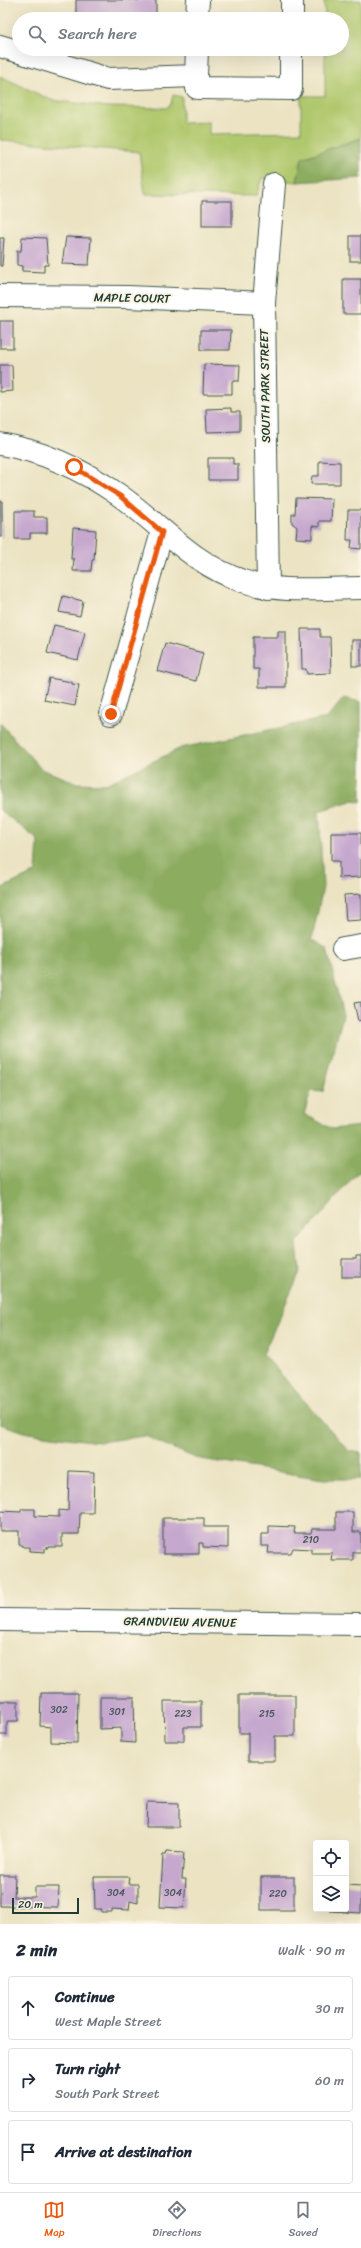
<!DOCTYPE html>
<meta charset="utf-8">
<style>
:root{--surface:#fff;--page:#f6f6f7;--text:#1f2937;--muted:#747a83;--line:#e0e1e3;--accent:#ea580c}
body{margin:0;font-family:Sriracha,sans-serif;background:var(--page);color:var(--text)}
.controls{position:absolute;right:12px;bottom:12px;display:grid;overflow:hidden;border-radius:4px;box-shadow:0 4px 16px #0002}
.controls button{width:36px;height:36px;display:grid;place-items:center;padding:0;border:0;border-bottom:1px solid var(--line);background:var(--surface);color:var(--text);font:20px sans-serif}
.scale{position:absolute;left:12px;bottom:10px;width:67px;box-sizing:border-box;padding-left:4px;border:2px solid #1f3d34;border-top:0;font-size:11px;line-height:14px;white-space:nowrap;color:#1f3d34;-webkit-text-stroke:3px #fcf5e5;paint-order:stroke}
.stop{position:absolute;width:12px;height:12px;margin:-9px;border:3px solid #ea580c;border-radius:50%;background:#fff}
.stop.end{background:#ea580c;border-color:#fff;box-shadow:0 1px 4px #0008}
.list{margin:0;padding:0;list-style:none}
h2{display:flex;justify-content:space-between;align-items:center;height:52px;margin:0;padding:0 16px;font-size:17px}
h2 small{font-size:13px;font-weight:400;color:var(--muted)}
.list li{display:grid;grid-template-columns:26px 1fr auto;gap:12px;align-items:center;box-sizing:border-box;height:64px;margin:0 8px 8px;padding:0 8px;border:1px solid var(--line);border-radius:4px}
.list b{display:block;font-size:15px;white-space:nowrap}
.list p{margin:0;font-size:13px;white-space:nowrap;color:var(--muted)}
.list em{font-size:13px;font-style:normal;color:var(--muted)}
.icon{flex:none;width:22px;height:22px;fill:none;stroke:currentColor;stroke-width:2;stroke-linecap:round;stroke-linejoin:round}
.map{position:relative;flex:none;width:361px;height:1924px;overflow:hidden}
.search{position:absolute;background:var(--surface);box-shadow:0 4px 16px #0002;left:12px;right:12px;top:12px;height:44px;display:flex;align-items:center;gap:10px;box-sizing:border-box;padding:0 14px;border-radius:22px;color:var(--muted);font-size:15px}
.sheet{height:268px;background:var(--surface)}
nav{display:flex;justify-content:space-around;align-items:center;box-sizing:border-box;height:56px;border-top:1px solid var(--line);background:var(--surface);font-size:11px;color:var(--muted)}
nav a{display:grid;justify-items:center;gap:2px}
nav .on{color:var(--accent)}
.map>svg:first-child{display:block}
</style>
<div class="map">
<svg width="361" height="1924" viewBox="0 0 361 1924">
<rect width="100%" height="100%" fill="#fcf5e5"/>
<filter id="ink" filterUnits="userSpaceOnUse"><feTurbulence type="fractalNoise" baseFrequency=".025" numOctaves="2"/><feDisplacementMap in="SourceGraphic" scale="8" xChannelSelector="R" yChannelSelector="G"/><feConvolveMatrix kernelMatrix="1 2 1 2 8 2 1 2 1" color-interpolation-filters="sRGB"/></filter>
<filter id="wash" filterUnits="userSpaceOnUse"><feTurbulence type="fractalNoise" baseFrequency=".012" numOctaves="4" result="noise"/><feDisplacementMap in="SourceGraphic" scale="16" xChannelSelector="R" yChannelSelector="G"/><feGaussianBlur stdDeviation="0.9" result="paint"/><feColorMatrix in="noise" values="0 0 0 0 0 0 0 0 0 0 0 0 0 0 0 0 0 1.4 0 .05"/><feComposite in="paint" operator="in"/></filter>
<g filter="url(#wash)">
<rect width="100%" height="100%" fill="#ebe3c2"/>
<polygon fill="#b0c86d" stroke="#688250" points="324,0 361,0 361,138 302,158 297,182 262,178 256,196 145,194 139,152 0,140 0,76 51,100 108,107 166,108 171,104 173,95 182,97 182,123 209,122 209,134 301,132 301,96 325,96 325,49 342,49 342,19 325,19"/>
<g fill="#8cac60" stroke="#56744a">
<polygon points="361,138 361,178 297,182 302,158"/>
<polygon points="344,698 361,702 361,802 354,800 319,811 323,887 312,939 327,949 343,1015 323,1092 311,1091 304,1114 332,1129 361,1126 361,1172 357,1173 297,1243 300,1272 263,1354 349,1451 361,1453 361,1479 323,1479 195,1458 145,1436 99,1442 28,1433 0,1424 0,889 36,872 38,840 0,810 0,723 41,769 77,783 106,784 181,748 327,718"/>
</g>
<g id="blocks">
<g fill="#c6a8cf">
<rect x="76" y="0" width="80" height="19"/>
<rect x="202" y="201" width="30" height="25"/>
<rect x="350" y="236" width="11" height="25"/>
<polygon points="22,237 46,238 48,265 44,265 44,272 22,271 22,266 17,265 17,251 21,251"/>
<polygon points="66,237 91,238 89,265 62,264"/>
<polygon points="0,238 4,238 2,266 0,266"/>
<rect x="343" y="279" width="18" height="35"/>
<rect x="0" y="321" width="13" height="27"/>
<polygon points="201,330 231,330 230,350 201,350"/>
<polygon points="204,364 240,365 239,381 232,381 232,394 203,394"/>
<polygon points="0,365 12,365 13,391 0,392"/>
<polygon points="231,408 231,412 240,412 240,431 207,432 206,409"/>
<polygon points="208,458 233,458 233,464 238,464 238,480 208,480"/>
<polygon points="319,461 340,462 340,484 311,484 312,476 319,476"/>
<polygon points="296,498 332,499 331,521 319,521 319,527 312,526 312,539 296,538 297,527 292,523 292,514 295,514"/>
<rect x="0" y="501" width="2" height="36"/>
<polygon points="348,510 361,510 361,549 351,548 352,540 347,540"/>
<polygon points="15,511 34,511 34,517 47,517 47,533 30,533 30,539 15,539"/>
<polygon points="73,528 96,530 94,560 92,560 91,571 73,571 74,559 71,559"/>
<polygon points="63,596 83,601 80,616 59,612"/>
<polygon points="54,625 85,632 78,660 47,653"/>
<polygon points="301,629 320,629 320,637 330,637 331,673 307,674 306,669 302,669"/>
<polygon points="278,631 286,631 286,687 259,687 259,669 253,669 253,637 278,637"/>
<rect x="352" y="640" width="9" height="26"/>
<polygon points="165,643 203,653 196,681 157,671"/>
<polygon points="49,678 72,682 72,684 79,685 75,706 44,700"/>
<polygon points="331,833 361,833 361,877 339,878 339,861 331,861"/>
<polygon points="361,894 361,920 346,921 344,895"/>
<polygon points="361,1002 361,1020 358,1021 354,1003"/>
<polygon points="356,1256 361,1256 361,1277 342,1277 342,1259 356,1259"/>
<polygon points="69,1471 94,1472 93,1513 80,1513 79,1534 62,1534 62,1547 48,1547 48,1548 45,1548 45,1552 30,1551 30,1547 23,1547 23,1545 19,1545 19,1531 0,1531 0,1511 21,1512 21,1509 35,1509 35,1516 59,1517 59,1510 68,1511"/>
<polygon points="336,1512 353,1512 353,1532 361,1532 361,1552 353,1552 353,1560 331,1560 332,1553 311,1553 311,1549 293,1548 291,1553 268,1553 269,1546 261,1546 261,1534 269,1534 269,1526 295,1527 294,1533 311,1533 312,1529 336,1529"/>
<polygon points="163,1518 204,1518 204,1527 228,1527 228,1548 203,1547 203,1543 199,1543 199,1554 163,1554"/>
<polygon points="41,1693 78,1693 77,1743 51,1742 51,1727 40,1726"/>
<polygon points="239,1695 295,1695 295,1736 275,1736 275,1761 248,1761 248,1733 239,1733"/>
<polygon points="100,1697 134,1697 135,1743 121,1742 121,1728 100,1729"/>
<polygon points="0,1701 18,1701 18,1721 7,1721 7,1735 0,1735"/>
<polygon points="164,1701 201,1701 201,1727 184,1727 184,1741 165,1741"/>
<polygon points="147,1802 179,1803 179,1827 146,1827"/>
<polygon points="167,1851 184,1852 182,1879 186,1879 184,1908 160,1907 163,1855 166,1855"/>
<polygon points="0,1875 15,1875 14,1897 35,1897 35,1887 59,1887 58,1907 0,1906"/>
<polygon points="94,1877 129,1877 128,1884 138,1884 138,1903 130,1901 129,1910 112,1909 112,1912 101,1912 102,1909 95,1909"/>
<rect x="261" y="1877" width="33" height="33"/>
<polygon points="346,1885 361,1886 361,1913 329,1911 330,1909 346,1909"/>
</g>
</g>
</g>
<g filter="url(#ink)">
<use href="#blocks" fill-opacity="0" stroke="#3e5649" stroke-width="1"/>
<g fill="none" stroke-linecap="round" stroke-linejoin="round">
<defs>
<g id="minor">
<polyline points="197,19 198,0"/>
<polyline points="292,19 292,0"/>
<polyline points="0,46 108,79 196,76 197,49"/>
<polyline points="196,76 197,88 291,89 291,49"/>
<polyline points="0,296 128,297 264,303"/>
<path d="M0 444C44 451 83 470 119 495 160 524 193 565 243 581 280 594 322 588 361 588"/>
<polyline points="268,588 264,303 274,184"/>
<polyline points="111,714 162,532"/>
<polyline points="343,949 361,946"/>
<polyline points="0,1620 361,1624"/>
</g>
</defs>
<use href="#minor" stroke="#3e5649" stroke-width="24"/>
<use href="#minor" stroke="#fff" stroke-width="22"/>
</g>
</g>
<g fill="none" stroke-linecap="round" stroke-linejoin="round" filter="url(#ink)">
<polyline stroke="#ea580c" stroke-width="5" points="74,467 120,496 162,532 111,714"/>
</g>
<g text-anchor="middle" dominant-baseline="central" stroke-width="4" stroke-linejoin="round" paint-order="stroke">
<g font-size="10" fill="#49585b">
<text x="311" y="1540">210</text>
<text x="59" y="1710">302</text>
<text x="117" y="1712">301</text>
<text x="183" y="1714">223</text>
<text x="267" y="1714">215</text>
<text x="116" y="1893">304</text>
<text x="173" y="1893">304</text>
<text x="278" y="1894">220</text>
</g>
<g font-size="12" fill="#1f3d34" stroke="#fcf5e5">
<text transform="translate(132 298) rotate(1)">MAPLE COURT</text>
<text transform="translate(265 386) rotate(-91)">SOUTH PARK STREET</text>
<text transform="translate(180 1622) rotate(1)">GRANDVIEW AVENUE</text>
</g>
</g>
</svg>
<div class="controls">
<button><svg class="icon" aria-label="locate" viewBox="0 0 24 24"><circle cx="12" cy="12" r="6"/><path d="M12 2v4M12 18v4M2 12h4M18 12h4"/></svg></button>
<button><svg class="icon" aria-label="layers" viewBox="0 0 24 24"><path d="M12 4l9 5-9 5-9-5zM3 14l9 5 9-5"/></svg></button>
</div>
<div class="scale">20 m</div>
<div class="stop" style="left:74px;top:467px"></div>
<div class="stop end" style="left:111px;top:714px"></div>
<div class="search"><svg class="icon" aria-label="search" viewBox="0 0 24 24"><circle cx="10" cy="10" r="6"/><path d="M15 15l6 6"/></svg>Search here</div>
</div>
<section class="sheet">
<h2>2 min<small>Walk · 90 m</small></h2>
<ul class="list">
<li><svg class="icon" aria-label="ahead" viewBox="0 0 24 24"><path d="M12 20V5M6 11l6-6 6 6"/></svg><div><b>Continue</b><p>West Maple Street</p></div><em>30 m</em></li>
<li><svg class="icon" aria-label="right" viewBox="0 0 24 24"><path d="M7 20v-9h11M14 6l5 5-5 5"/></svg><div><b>Turn right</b><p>South Park Street</p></div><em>60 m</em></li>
<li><svg class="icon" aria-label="arrive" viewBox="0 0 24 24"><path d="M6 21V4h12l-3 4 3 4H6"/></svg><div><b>Arrive at destination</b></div></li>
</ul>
</section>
<nav>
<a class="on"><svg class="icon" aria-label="map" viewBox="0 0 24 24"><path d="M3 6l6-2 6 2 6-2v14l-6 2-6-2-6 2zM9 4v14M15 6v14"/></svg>Map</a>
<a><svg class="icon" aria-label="directions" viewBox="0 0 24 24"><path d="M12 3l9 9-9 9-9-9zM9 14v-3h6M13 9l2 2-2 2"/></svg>Directions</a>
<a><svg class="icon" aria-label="saved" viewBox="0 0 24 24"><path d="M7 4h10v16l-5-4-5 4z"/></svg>Saved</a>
</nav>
